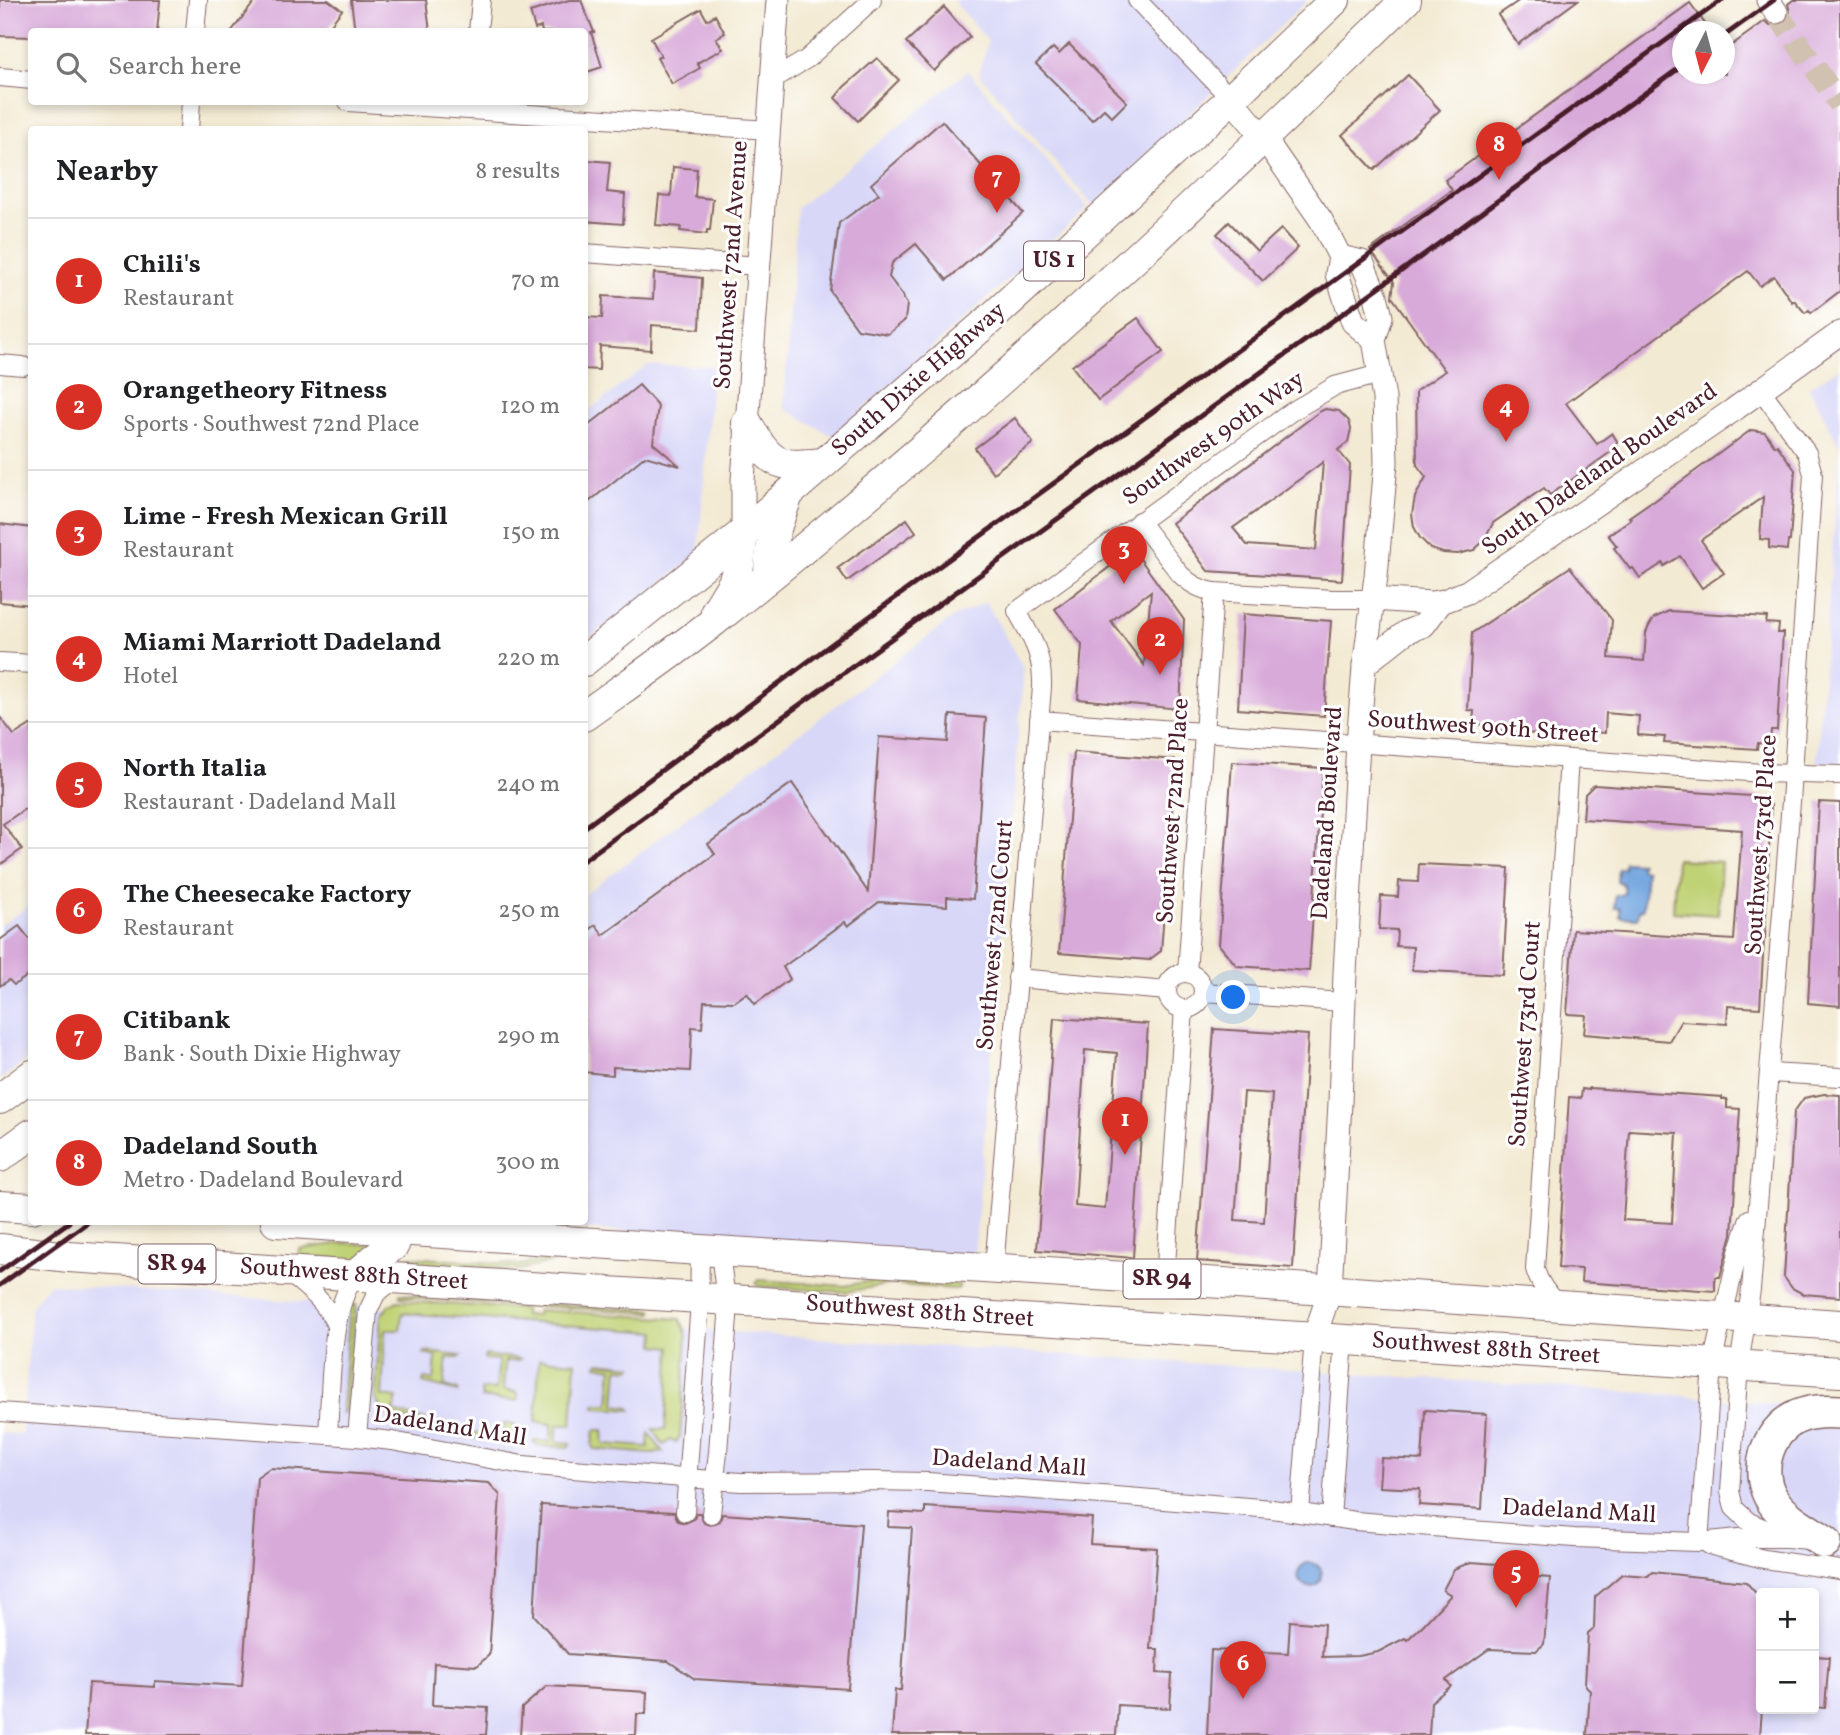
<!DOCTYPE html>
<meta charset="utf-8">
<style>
:root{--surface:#fff;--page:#f6f6f6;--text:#202124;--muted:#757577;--line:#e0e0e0;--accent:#d93025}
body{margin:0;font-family:Vollkorn,serif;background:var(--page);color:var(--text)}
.controls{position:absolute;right:21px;bottom:21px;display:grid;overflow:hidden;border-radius:7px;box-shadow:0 4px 10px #0003}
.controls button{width:63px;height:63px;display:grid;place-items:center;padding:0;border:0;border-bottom:2px solid var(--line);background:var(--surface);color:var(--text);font:35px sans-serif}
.compass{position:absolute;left:1672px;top:21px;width:63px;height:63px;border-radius:50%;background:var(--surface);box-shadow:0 4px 10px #0003;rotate:186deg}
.you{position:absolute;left:1234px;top:998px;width:24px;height:24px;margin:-18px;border:5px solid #fff;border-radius:50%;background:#1a73e8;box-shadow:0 0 0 10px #1a73e833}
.badge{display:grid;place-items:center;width:46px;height:46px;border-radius:50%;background:var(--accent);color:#fff;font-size:23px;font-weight:700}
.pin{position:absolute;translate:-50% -58px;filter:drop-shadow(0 2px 4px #0008)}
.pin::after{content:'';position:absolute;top:37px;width:24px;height:21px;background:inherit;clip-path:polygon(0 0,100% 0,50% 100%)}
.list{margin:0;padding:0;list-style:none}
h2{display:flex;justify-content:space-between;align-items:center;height:91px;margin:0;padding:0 28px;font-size:30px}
h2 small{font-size:23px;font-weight:400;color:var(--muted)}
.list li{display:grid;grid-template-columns:46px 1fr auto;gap:21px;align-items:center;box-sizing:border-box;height:126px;padding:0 28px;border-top:2px solid var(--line)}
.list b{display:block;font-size:26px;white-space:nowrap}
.list p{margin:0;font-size:23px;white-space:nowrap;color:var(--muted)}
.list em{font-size:23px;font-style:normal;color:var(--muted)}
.icon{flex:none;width:38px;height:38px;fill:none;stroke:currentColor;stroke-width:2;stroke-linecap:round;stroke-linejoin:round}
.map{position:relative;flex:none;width:1840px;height:1735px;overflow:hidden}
.search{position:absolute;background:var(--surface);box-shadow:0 4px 10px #0003;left:28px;top:28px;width:560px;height:77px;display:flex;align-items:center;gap:18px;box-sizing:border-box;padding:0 24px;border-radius:7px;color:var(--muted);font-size:26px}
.panel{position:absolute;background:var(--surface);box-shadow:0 4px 10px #0003;left:28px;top:126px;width:560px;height:1099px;border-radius:7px}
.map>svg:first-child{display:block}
</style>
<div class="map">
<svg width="1840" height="1735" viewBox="0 0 1840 1735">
<rect width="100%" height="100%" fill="#fff"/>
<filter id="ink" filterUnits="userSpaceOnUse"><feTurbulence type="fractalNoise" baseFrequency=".0143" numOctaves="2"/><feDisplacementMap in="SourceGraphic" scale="14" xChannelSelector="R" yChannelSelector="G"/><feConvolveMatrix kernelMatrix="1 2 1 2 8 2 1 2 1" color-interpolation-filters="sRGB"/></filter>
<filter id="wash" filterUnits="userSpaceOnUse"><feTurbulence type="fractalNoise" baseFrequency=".00686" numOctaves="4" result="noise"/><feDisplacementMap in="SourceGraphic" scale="28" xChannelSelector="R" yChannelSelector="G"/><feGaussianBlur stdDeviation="1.57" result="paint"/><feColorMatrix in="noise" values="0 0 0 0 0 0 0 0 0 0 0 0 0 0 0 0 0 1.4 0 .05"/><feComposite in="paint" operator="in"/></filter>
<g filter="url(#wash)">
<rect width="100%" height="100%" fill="#f3ead3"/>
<g fill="#d8d7f8" fill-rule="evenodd">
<polygon points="953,0 1308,0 1093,206 979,74 988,41"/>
<polygon points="968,71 1088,208 833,436 784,408 797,208"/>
<polygon points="647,365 713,366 698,555 585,641 585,414"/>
<polygon points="1840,368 1840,763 1817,762 1840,447 1809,387"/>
<polygon points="986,602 1024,669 974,1258 493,1222 584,1222 585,894 954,617"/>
<polygon points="31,904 31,1056 0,1080 0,926"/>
<path d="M49 1284 857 1341 1674 1395 1787 1405 1813 1428 1840 1429V1735H0V1433L22 1434 32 1306ZM1761 1593H1814V1709H1761Z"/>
</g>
<g fill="#bfd275" stroke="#847850" stroke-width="2">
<polygon points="1676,859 1721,862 1718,915 1673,912"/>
<polygon points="343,1243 375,1245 359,1260 299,1256 300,1249"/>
<polygon points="409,1257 520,1265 561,1257 561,1260 519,1270 392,1262 397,1258"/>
<polygon points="888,1278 956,1283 959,1285 959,1288 956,1289 891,1284 845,1292 758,1286 756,1284 758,1280 845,1286"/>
<polygon points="400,1294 652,1310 652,1313 400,1297"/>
<path d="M397 1301 524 1309V1315L537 1316 538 1310 680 1319 684 1327 687 1337 680 1436 676 1443 671 1440 664 1445 653 1429H665L671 1347 655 1345 656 1332 402 1313 400 1330H385L382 1396 397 1398 393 1412 480 1434 503 1436 504 1424H510L515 1426 513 1443 508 1444 407 1426 408 1420C392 1417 381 1413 375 1398L381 1315 389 1306Z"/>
<polygon points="350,1304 356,1305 347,1407 343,1413 342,1409"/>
<polygon points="426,1352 461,1356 459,1358 447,1358 444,1387 458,1389 458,1392 423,1383 424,1379 434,1380 436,1357 424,1354"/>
<polygon points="486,1355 520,1359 518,1361 505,1361 503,1390 516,1392 518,1394 518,1400 515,1401 482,1398 481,1390 483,1389 496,1390 499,1360 485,1359 484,1357"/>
<polygon points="539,1359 576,1362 572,1425 557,1425 557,1442 571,1443 569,1447 538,1446 534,1443 534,1441 551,1441 552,1424 536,1422"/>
<polygon points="599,1362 633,1366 631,1369 618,1368 615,1405 629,1407 631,1410 596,1408 595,1407 596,1404 609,1404 612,1368 597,1365"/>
<polygon points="596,1430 603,1430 604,1444 648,1447 649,1433 663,1452 653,1454 594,1449 592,1446 594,1432"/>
</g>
<g fill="#73a6df" stroke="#5e6285" stroke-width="2">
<polygon points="1624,862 1641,863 1640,869 1646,870 1643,909 1639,910 1638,918 1620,917 1620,908 1615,908 1615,895 1621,895 1625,892 1623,884 1617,881 1618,869 1623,869"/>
<circle cx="1310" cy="1575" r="12"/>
</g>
<g id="blocks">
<g fill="#d8aad9" fill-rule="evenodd">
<polygon points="0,0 160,0 157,32 32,32 32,37 0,36"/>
<polygon points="256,0 328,0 342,10 325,32 231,32"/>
<polygon points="351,0 426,0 430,32 355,32"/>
<polygon points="569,0 581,0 594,32 591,32 602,67 584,73 584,32 542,32 541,27 535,29 530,12"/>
<polygon points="1520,0 1578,0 1518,44 1498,15"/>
<polygon points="1793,0 1840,0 1840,291 1811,313 1809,310 1805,313 1794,300 1792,302 1774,276 1760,286 1748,271 1566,403 1597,444 1612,433 1617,441 1615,449 1550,495 1544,488 1493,523 1484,541 1474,550 1458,554 1443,553 1431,549 1420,538 1414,527 1412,514 1415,497 1426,477 1417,465 1416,391 1445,371 1392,297 1394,282 1370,250 1452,190 1445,180 1690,3 1711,32 1683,32 1683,74 1725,74 1725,50 1765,21 1770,25 1776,26 1784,23 1788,19 1790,12 1788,4"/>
<polygon points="944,7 970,37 934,71 906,42"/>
<polygon points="701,9 707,20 715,15 725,33 716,38 723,49 697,63 700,68 672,84 657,58 661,56 651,38"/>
<polygon points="1069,44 1127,102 1112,117 1104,109 1092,120 1036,64 1053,48 1059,54"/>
<polygon points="877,58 899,80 858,121 835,98 844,87"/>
<polygon points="1408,75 1440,110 1374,170 1342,135"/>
<polygon points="942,121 1023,213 947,280 916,244 892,263 889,277 904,297 903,298 907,304 905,320 888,334 858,329 830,291 839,223 879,194 871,184"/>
<polygon points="586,160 610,162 607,192 625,194 623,224 584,221"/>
<polygon points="673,167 697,169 695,197 713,199 710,230 707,230 707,234 680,231 681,227 656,225 659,195 671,196"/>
<polygon points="1229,222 1257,251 1281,229 1298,248 1263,281 1217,234"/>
<polygon points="654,273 702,278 700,329 652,325 651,350 600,346 599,370 584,369 584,317 602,318 603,296 653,299"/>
<polygon points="1138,318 1163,352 1098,400 1072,366"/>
<polygon points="639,385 658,406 653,443 680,466 645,456 584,506 584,429"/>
<path d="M1325 409 1339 411 1349 421 1351 429 1348 442 1338 450 1350 465 1342 580 1208 571 1172 523 1319 412ZM1323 462 1316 550 1247 545 1233 528Z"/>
<polygon points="1015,418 1033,443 993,473 975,448"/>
<polygon points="1751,430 1765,432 1775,446 1777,445 1795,470 1790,541 1788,541 1787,550 1769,548 1769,540 1760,539 1763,497 1701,540 1724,573 1702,588 1680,556 1664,566 1663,563 1640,578 1633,568 1630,569 1614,548 1617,546 1608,535 1631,519 1629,517 1652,501 1653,502"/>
<polygon points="907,519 916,532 847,581 838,568"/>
<polygon points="0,524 32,528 32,605 0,602"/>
<path d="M1133 549 1184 620 1180 709 1078 699 1082 645 1055 609ZM1151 591 1144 665 1111 621Z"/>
<polygon points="1570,567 1612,620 1609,658 1644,661 1646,633 1649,626 1654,618 1669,611 1767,617 1766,623 1779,624 1778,633 1783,633 1777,730 1771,730 1770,744 1758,743 1757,749 1664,743 1665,737 1638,735 1639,716 1606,713 1605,733 1579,731 1579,737 1485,730 1485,725 1473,724 1474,711 1468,710 1472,633"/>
<polygon points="1243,614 1331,621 1324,716 1238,709"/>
<polygon points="950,715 986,718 973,899 947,897 947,906 879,902 848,926 845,922 783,967 790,979 755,1004 747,993 734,1002 704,1001 702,1028 692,1027 690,1071 613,1067 613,1075 584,1072 584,934 596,925 603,935 715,854 708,844 792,783 868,892 879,737 948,742"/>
<polygon points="0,717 14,735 32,724 32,804 3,824 22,849 0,865"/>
<polygon points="1074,752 1176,760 1161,951 1149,960 1059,953"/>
<polygon points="1232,762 1323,768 1309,971 1237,966 1219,945"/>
<polygon points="1594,785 1764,797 1771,805 1765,938 1764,938 1760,1008 1728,1006 1727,1024 1681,1021 1669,1041 1584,1034 1586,1015 1567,1014 1573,930 1734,940 1742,830 1583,819 1585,794"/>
<polygon points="1819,802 1840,803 1840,1006 1808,1003"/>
<polygon points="1419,864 1509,868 1503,975 1412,970 1413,947 1396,946 1397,930 1379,929 1381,896 1398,897 1399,881 1418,882"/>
<polygon points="19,926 32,942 32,973 14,985 9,980 0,986 0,940"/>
<path d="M1054 1018 1148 1024 1133 1258 1037 1250ZM1085 1050 1117 1053 1105 1209 1075 1206Z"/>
<path d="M1214 1029 1308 1035 1293 1268 1197 1261ZM1244 1092 1272 1094 1264 1222 1235 1220Z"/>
<path d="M1589 1088 1722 1097V1099H1727V1108L1740 1109 1732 1234 1720 1277H1715V1291L1581 1282 1582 1269 1558 1268 1569 1097 1581 1098 1582 1089 1589 1090ZM1629 1130 1677 1133 1672 1223 1623 1220Z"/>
<polygon points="1824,1094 1840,1095 1840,1297 1803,1294 1792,1288 1784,1277 1794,1112 1804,1098"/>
<polygon points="1425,1410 1487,1414 1482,1509 1419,1505 1420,1489 1379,1487 1381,1458 1422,1460"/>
<polygon points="270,1468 489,1483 500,1495 489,1655 477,1666 434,1663 432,1705 488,1708 486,1735 85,1735 89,1683 155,1687 155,1681 242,1686 257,1477"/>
<polygon points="541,1505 674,1512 678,1521 685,1523 694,1519 696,1513 700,1513 704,1523 710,1525 720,1521 722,1514 861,1524 848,1689 695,1679 668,1661 568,1654 534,1615"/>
<polygon points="925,1507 1092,1518 1090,1544 1157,1548 1150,1649 1158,1649 1157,1673 1172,1674 1170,1708 1118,1705 1116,1735 892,1735 895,1690 901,1690 912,1528 888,1527 889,1512 925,1514"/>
<polygon points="1471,1562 1510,1565 1510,1575 1550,1578 1544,1644 1536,1651 1489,1649 1446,1680 1451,1686 1431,1702 1429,1735 1207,1735 1211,1650 1288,1653 1290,1621 1324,1624 1322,1657 1359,1656 1378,1652 1405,1638 1407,1640 1424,1624 1451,1595 1443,1590 1454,1569"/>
<polygon points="1652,1572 1746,1582 1761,1599 1762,1709 1760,1735 1587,1735 1590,1691 1585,1684 1588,1633 1594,1628 1595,1597 1622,1574 1648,1576"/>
<polygon points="1814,1656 1829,1657 1825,1708 1814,1707"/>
<polygon points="547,1686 647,1692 646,1714 637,1714 636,1735 520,1735 522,1708"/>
</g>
</g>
</g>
<g filter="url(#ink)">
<use href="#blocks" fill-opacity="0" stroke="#856666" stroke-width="2"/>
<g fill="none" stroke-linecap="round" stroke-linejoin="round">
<polyline stroke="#d1c1b1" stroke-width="23" stroke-dasharray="23 11" stroke-linecap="butt" points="1776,12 1840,104"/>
<defs>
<g id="minor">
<polyline points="1137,0 1231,99"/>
<polyline points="195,32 198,0"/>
<polyline points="478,32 481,0"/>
<polyline points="0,77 32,80"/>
<polyline points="772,80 807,59 872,0"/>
<polyline points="348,102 769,130"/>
<polyline points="189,130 191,102"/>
<polyline points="584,253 759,266"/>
<polyline points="0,364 23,366"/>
<polyline points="1761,390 1807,453 1813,474 1791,802 1772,1035 1751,1290 1739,1365 1730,1491 1734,1508 1749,1522 1777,1534"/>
<path d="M1139 521 1180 574C1190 584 1200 590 1214 592L1187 973"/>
<polyline points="1214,592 1333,599 1373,599"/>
<polyline points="0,662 32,664"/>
<polyline points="1039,720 1762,773 1840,775"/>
<circle cx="1185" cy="991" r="18"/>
<polyline points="1017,978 1167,991"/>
<polyline points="1204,992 1343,1002"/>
<polyline points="1769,1073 1840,1077"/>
<path d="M994 1269 1042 687C1043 654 1032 639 1017 611L1291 412 1335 386 1380 374"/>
<path d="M290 1274C311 1291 324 1301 336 1325"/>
<polyline points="1165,1279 1184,1009"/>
<path d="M1559 1306C1548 1295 1539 1284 1535 1269L1569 759"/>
<polyline points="0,1412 357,1437 392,1441 523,1465 671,1477 741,1482 873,1481 928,1482 1128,1497 1272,1509 1355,1521 1574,1538 1699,1542 1739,1538 1787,1538 1809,1540"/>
<path d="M328 1435C331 1392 329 1308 356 1275"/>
<polyline points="357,1437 368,1311 376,1294 396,1278"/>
<polyline points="685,1512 699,1315 700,1250"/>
<polyline points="1300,1513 1314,1338"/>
<polyline points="711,1514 718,1452 728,1317 720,1252"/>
<polyline points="1331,1518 1344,1339"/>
<polyline points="1699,1542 1712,1364 1738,1252 1749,1219"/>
<polyline points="1709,1545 1764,1559 1840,1570"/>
</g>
<g id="tertiary">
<polyline points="1768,0 1776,12"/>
<polyline points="1231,99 1264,138 1321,220 1340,257 1337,274 1353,322 1374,340"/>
<polyline points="743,533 743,480 778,0"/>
<polyline points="1373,599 1431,603 1444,601 1467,592 1732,411 1840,333"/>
<polyline points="1364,665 1406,632 1424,625 1441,602"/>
<polyline points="1314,1338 1330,1291 1340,1102 1345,973 1358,744 1364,668 1376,576 1386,463 1384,398 1374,340 1381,317 1376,296 1362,262 1340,257"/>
</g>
<g id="primary">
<polyline points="0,1206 32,1208"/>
<polyline points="276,1222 700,1250 1222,1283 1840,1325"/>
<polyline points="0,1249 69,1257 1840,1372"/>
<polyline points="356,1275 373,1260 394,1245 399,1230"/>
</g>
<g id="trunk">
<path d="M747 423C770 465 777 468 824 463"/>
<path d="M769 576C769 544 777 524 788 495"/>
<polyline points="716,611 733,583 739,565 743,533"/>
<polyline points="584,661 743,533 988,321 1231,99 1335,0"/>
<path d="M584 716C626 686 668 657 708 626 953 432 1183 218 1406 0"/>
<polyline points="0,1099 32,1075"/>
<polyline points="0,1157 32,1134"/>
</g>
<path id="motorway" d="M1825 1542C1807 1530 1785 1519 1773 1501 1754 1472 1766 1432 1797 1417 1811 1411 1825 1411 1840 1412"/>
</defs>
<use href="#minor" stroke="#856666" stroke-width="20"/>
<use href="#tertiary" stroke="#856666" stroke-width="25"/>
<use href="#primary" stroke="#856666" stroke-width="32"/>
<use href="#trunk" stroke="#856666" stroke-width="32"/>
<use href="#motorway" stroke="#856666" stroke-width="36"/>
<use href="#minor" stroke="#fff" stroke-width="18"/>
<use href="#tertiary" stroke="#fff" stroke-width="23"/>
<use href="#primary" stroke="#fff" stroke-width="30"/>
<use href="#trunk" stroke="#fff" stroke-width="30"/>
<use href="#motorway" stroke="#fff" stroke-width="33"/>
<g stroke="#4a1f2b" stroke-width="5">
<polyline points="1724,36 1774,0"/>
<polyline points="584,828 833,643 1722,0"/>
<polyline points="584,860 1367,296 1682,66"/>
<polyline points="0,1271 69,1222"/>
<polyline points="0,1285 88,1222"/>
</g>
</g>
</g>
<g text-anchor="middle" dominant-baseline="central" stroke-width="6" stroke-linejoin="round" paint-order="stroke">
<g fill="#fff" stroke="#80626b" stroke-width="2">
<rect x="1024" y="241.5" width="60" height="39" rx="5"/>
<rect x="138.5" y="1244.5" width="77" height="39" rx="5"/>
<rect x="1123.5" y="1259.5" width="77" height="39" rx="5"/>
</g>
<g font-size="23" font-weight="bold" fill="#4a1f2b">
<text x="1054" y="261">US 1</text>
<text x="177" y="1264">SR 94</text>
<text x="1162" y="1279">SR 94</text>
</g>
<g font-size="24" fill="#4a1f2b" stroke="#fff">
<text transform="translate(732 265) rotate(-86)">Southwest 72nd Avenue</text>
<text transform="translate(919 380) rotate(-41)">South Dixie Highway</text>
<text transform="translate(1214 439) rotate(-35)">Southwest 90th Way</text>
<text transform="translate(1600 470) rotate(-35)">South Dadeland Boulevard</text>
<text transform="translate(1483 728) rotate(4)">Southwest 90th Street</text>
<text transform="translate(1174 811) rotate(-86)">Southwest 72nd Place</text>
<text transform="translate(1328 813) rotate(-86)">Dadeland Boulevard</text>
<text transform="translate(1762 845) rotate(-86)">Southwest 73rd Place</text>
<text transform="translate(996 935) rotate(-85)">Southwest 72nd Court</text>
<text transform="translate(1526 1034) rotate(-86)">Southwest 73rd Court</text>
<text transform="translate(354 1275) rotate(4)">Southwest 88th Street</text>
<text transform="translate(920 1312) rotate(4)">Southwest 88th Street</text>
<text transform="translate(1486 1349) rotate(4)">Southwest 88th Street</text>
<text transform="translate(450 1427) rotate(9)">Dadeland Mall</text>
<text transform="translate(1009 1464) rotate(4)">Dadeland Mall</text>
<text transform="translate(1579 1512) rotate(3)">Dadeland Mall</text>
</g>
</g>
</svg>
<div class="controls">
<button>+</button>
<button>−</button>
</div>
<svg class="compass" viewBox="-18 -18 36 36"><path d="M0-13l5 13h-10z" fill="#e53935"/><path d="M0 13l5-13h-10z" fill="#757577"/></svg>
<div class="you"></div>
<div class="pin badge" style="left:1125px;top:1155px">1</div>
<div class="pin badge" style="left:1160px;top:675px">2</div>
<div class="pin badge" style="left:1124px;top:584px">3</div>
<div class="pin badge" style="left:1506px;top:442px">4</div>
<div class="pin badge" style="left:1516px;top:1608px">5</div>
<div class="pin badge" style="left:1243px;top:1699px">6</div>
<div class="pin badge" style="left:997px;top:213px">7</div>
<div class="pin badge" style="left:1499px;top:180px">8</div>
<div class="search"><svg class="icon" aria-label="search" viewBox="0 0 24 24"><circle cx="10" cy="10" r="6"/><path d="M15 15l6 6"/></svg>Search here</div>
<section class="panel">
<h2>Nearby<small>8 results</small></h2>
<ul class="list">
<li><span class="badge">1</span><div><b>Chili's</b><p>Restaurant</p></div><em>70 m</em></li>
<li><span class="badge">2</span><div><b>Orangetheory Fitness</b><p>Sports · Southwest 72nd Place</p></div><em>120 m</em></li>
<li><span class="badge">3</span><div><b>Lime - Fresh Mexican Grill</b><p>Restaurant</p></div><em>150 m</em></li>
<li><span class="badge">4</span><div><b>Miami Marriott Dadeland</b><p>Hotel</p></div><em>220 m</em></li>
<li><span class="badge">5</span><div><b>North Italia</b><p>Restaurant · Dadeland Mall</p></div><em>240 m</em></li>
<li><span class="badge">6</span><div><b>The Cheesecake Factory</b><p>Restaurant</p></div><em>250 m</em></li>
<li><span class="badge">7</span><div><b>Citibank</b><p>Bank · South Dixie Highway</p></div><em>290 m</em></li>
<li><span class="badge">8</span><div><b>Dadeland South</b><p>Metro · Dadeland Boulevard</p></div><em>300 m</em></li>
</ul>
</section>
</div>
